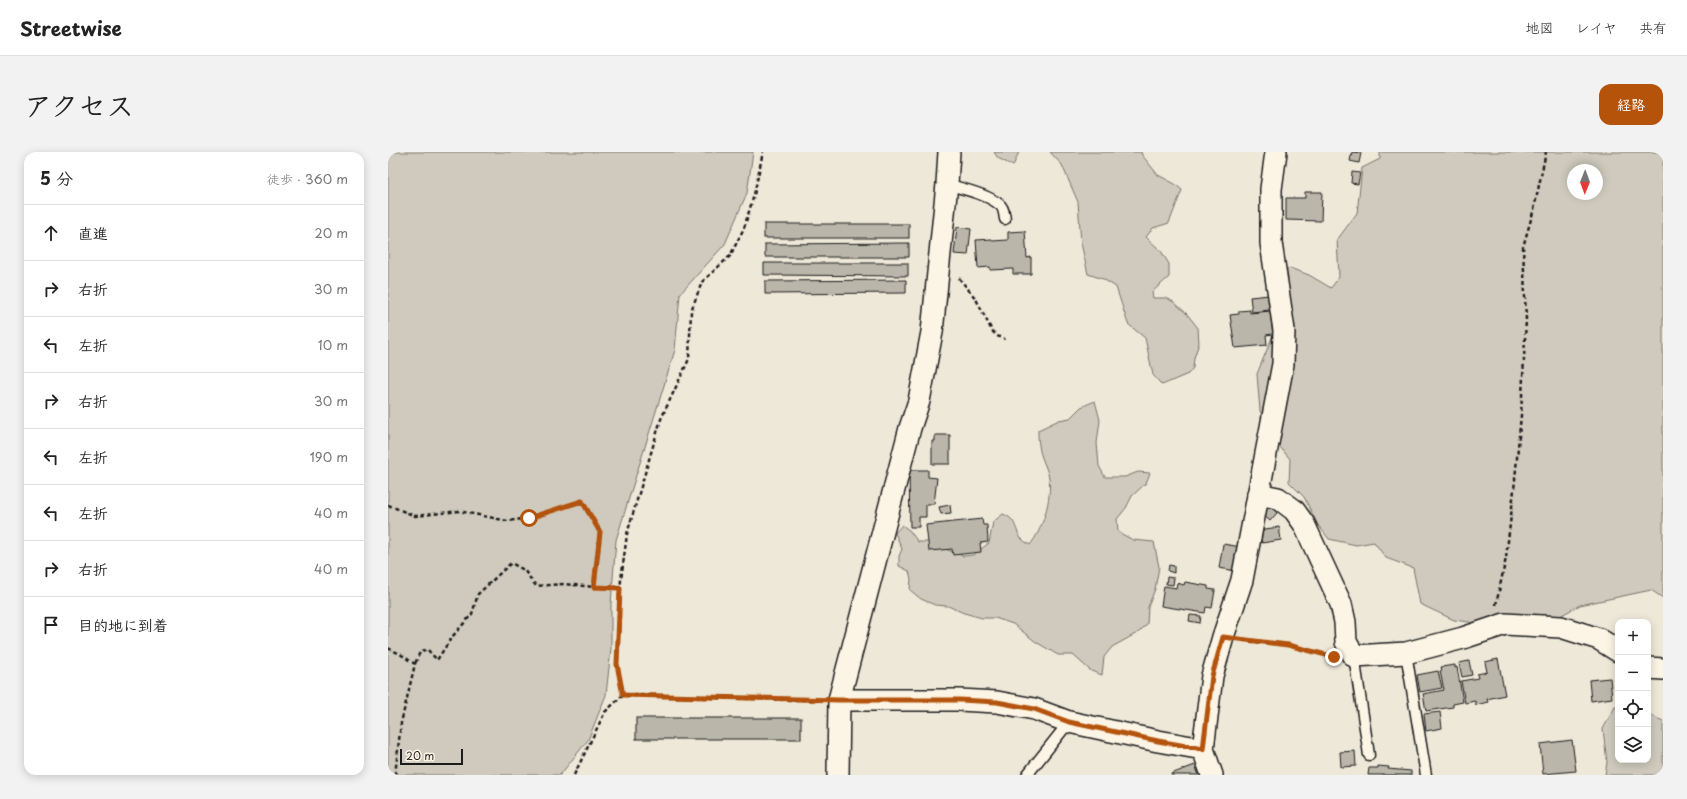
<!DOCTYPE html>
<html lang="ja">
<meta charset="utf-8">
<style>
:root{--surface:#fff;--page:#f2f2f2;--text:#222;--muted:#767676;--line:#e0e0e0;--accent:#b45309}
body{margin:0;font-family:"Playpen Sans","Klee One",sans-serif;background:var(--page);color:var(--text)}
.controls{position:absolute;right:12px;bottom:12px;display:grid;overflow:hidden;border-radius:8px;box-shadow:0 2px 10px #0003}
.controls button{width:36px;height:36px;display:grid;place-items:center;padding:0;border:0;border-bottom:1px solid var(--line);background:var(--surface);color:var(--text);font:20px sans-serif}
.compass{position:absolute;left:1179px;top:12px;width:36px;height:36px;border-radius:50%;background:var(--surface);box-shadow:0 2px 10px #0003;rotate:181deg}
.scale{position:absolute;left:12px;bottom:10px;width:63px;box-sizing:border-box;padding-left:4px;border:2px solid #1c1c1c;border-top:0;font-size:11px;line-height:14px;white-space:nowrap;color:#1c1c1c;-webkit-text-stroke:3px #fcf5e5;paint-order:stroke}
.stop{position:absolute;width:12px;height:12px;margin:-9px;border:3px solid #b45309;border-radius:50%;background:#fff}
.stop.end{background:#b45309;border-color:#fff;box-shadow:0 1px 4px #0008}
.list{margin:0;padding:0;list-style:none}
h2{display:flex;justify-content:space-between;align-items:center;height:52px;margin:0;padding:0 16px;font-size:17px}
h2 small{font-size:13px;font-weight:400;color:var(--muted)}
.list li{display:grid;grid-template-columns:26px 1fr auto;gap:12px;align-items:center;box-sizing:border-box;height:56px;padding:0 16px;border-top:1px solid var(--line)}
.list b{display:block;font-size:15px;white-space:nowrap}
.list em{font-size:13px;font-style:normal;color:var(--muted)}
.icon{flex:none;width:22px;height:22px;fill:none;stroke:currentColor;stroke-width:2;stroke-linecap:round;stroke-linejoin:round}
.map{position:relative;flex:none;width:1275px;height:623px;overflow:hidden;border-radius:12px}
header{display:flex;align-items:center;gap:24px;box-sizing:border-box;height:56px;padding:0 20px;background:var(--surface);border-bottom:1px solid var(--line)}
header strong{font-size:19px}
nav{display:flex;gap:22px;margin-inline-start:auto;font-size:14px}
.intro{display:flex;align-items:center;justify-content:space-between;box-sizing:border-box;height:96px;padding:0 24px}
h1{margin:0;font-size:28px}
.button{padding:10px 18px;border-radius:12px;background:var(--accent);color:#fff;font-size:14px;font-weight:700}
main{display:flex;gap:24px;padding:0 24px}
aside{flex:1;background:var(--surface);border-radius:12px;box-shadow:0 2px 10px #0003}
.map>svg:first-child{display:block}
</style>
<header>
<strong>Streetwise</strong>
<nav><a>地図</a><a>レイヤ</a><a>共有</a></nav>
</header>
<div class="intro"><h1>アクセス</h1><a class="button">経路</a></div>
<main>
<aside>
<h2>5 分<small>徒歩 · 360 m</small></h2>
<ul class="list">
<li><svg class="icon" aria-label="ahead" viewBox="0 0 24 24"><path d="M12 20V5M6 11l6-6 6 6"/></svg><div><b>直進</b></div><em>20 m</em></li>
<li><svg class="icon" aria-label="right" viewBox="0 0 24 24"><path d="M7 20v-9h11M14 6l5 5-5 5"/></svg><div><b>右折</b></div><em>30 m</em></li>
<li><svg class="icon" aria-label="left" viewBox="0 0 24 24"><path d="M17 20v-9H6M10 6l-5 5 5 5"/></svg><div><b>左折</b></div><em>10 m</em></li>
<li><svg class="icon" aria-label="right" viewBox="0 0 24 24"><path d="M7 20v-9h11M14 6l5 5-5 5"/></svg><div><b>右折</b></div><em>30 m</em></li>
<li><svg class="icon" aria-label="left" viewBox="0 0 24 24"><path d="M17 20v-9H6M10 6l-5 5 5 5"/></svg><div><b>左折</b></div><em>190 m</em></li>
<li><svg class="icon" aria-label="left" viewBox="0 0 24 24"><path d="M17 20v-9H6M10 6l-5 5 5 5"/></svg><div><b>左折</b></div><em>40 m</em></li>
<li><svg class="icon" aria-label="right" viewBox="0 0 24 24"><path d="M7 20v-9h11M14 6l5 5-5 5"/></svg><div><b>右折</b></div><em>40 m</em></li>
<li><svg class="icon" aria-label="arrive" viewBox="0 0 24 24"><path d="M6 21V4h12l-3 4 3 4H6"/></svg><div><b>目的地に到着</b></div></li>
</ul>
</aside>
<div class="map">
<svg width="1275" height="623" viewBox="0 0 1275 623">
<rect width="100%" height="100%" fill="#eee8d9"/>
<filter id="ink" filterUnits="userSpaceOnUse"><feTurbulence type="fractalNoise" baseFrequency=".025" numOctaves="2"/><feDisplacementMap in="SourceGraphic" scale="8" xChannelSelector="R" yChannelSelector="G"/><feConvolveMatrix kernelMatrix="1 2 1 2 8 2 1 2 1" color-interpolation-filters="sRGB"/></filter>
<g filter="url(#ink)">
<g fill="#cfcabd" stroke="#76736c" fill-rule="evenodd">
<polygon points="0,0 365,0 359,41 337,92 292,142 287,198 228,388 223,452 223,497 218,543 200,588 172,623 0,623"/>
<polygon points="606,0 631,0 625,14 610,6"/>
<polygon points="662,0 753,0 754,3 770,23 787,32 794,38 781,71 765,76 758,85 773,99 781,112 781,125 764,140 765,146 779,146 787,151 799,162 810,176 811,191 806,206 805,216 800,222 774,233 765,223 757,186 740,172 728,135 715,127 700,122 693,91 690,50 674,13"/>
<path d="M992 0H1275V446L1263 438 1192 453 1172 464 1088 471 1066 468 1032 452 1025 416 998 406 986 390 968 393 941 387 930 373 916 345 901 330 902 307 887 289 872 259 869 222 885 183 900 168 894 120 902 116 921 123 943 136 951 125 949 88 969 61 974 16 992 7ZM1185 18H1209V42H1185Z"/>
<path d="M707 249 712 268 709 291 711 314 717 325H737L750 320 762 321 758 331 744 344 738 356 729 367 730 380 745 388 766 390 771 415 767 437 760 455 759 472 751 480 724 495 716 505 714 523 703 519 685 503H670L648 490 625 472 607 466H594L576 461 560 454 547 453 533 447 522 438 523 427 521 419 511 414V404L514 397 507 381 514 373 522 379 530 390H540L575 404 585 403 601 391 605 370 615 362C628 367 626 374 632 385 634 388 639 391 642 393 655 377 664 346 661 326 659 315 652 305 651 293 650 288 650 283 650 278L671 268 682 266 693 255Z"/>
<polygon points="1227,555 1230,555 1230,608 1260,608 1260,562 1275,569 1275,623 1217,623 1219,610 1215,577"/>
</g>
<g fill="#bab6aa" stroke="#1c1c1c">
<polygon points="964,0 973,1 971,11 962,9"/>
<polygon points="964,20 972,21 970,32 963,31"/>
<polygon points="917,40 934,40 933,69 898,68 898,46 917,46"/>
<rect x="376" y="72" width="145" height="14"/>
<polygon points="569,75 583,77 580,103 566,102"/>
<polygon points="637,79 639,106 643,105 643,122 625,122 625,117 602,118 602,115 590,116 588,88 604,87 604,89 620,88 620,80"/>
<polygon points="521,91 521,105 377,105 377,92"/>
<polygon points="376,111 520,111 520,124 376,123"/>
<polygon points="518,128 518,141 377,142 377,129"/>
<polygon points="881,143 882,158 864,160 862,145"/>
<polygon points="862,158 862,161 882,159 885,182 878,183 879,193 847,196 842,163 851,162 851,159"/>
<polygon points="547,283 562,283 562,312 544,312 544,289 547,289"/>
<polygon points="521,318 540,318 540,325 549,326 546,352 538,352 538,365 531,365 531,375 522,375"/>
<polygon points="880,352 889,361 882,369 872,360"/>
<polygon points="562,353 563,361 553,362 551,355"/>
<polygon points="594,367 595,373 599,373 600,390 592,391 593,400 565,403 564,397 541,399 538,373"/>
<polygon points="891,375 893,388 874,391 871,378"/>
<polygon points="835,392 853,395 848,419 831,416"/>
<polygon points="781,413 786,414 786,421 780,419"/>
<polygon points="779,425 786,426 785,433 778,432"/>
<polygon points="797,430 820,434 820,437 827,438 824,456 818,455 817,461 773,454 776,434 788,436 789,431 796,433"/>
<polygon points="802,463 813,464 812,471 801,469"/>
<polygon points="1110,507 1117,543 1099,547 1100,550 1088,553 1087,549 1077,551 1073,529 1090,526 1089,522 1099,520 1097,510"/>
<polygon points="1081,509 1084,523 1074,525 1071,511"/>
<polygon points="1067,513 1067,516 1069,515 1075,550 1065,552 1065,555 1038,559 1035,542 1056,538 1052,519 1054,518 1053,515"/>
<polygon points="1050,519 1054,536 1032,540 1029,523"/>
<polygon points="1222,526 1224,546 1203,549 1201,528"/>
<polygon points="1052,560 1054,576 1038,579 1036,562"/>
<rect x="248" y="566" width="165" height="21"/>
<polygon points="1184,588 1188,619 1155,622 1152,592"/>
<polygon points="967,599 968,614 953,615 952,600"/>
<polygon points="807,613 811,623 783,623 783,622"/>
<polygon points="990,614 1001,615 1000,617 1023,619 1023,623 980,623 981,616 990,616"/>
</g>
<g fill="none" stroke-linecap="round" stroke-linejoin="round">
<defs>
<g id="lane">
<path d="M559 32C574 37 600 42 612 53 616 56 616 62 617 67"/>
<polyline points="1018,501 1038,623"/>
<polyline points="966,504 981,603"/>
<polyline points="639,623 681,570"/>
</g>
<g id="street">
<polyline points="870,342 890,346 906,358 916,372 953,452 957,470 958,490 966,504 1018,501 1075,486 1117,472 1173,475 1211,487 1230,499"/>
<polyline points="1260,516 1275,517"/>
<polyline points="451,548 571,548 609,550 646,557 681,570 770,589 815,597"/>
<polyline points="450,623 451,548 522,276 531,249 544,180 559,32 561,0"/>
<polyline points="824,623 815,597 824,524 835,485 854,428 895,212 896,178 883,91 883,37 888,0"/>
</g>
</defs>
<use href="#lane" stroke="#1c1c1c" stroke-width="13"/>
<use href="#street" stroke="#1c1c1c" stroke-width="24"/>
<g stroke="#1c1c1c" stroke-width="2.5" stroke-dasharray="4 3" stroke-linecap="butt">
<polyline points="571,126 588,147 604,179 609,184 617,187"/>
<polyline points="0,353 27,364 71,359 120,369 141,366 194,349 212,380 206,435 176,432 148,434 136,418 123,411 90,442 84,462 64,485 49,508 39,497 32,500 27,512"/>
<polyline points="206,435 232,436"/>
<polyline points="1108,453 1118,406 1126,338 1133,263 1138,168 1135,95 1146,57 1158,0"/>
<polyline points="855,488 900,493 942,504"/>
<polyline points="0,496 12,502 27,512 13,571 7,623"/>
<polyline points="235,543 229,512 232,436 239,382 273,267 301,207 303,159 314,130 342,104 356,76 366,43 375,0"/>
<polyline points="186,623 217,560 235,543 431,548"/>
</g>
<use href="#lane" stroke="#fcf5e5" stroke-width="10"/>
<use href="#street" stroke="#fcf5e5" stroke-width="21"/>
</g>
</g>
<g fill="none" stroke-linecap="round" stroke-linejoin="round" filter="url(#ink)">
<polyline stroke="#b45309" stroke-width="5" points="141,366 194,349 212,380 206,435 232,436 229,512 235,543 451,548 572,548 609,550 646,557 681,570 770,589 815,597 824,524 835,485 900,493 946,505"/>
</g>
</svg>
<div class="controls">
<button>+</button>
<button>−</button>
<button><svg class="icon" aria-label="locate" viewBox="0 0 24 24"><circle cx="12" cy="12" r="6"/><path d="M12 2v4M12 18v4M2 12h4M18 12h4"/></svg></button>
<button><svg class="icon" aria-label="layers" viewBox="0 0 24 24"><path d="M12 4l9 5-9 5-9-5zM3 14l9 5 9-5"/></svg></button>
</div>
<svg class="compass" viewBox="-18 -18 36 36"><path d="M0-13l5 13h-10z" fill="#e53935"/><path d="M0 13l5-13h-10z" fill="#767676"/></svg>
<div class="scale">20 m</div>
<div class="stop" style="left:141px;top:366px"></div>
<div class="stop end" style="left:946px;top:505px"></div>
</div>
</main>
